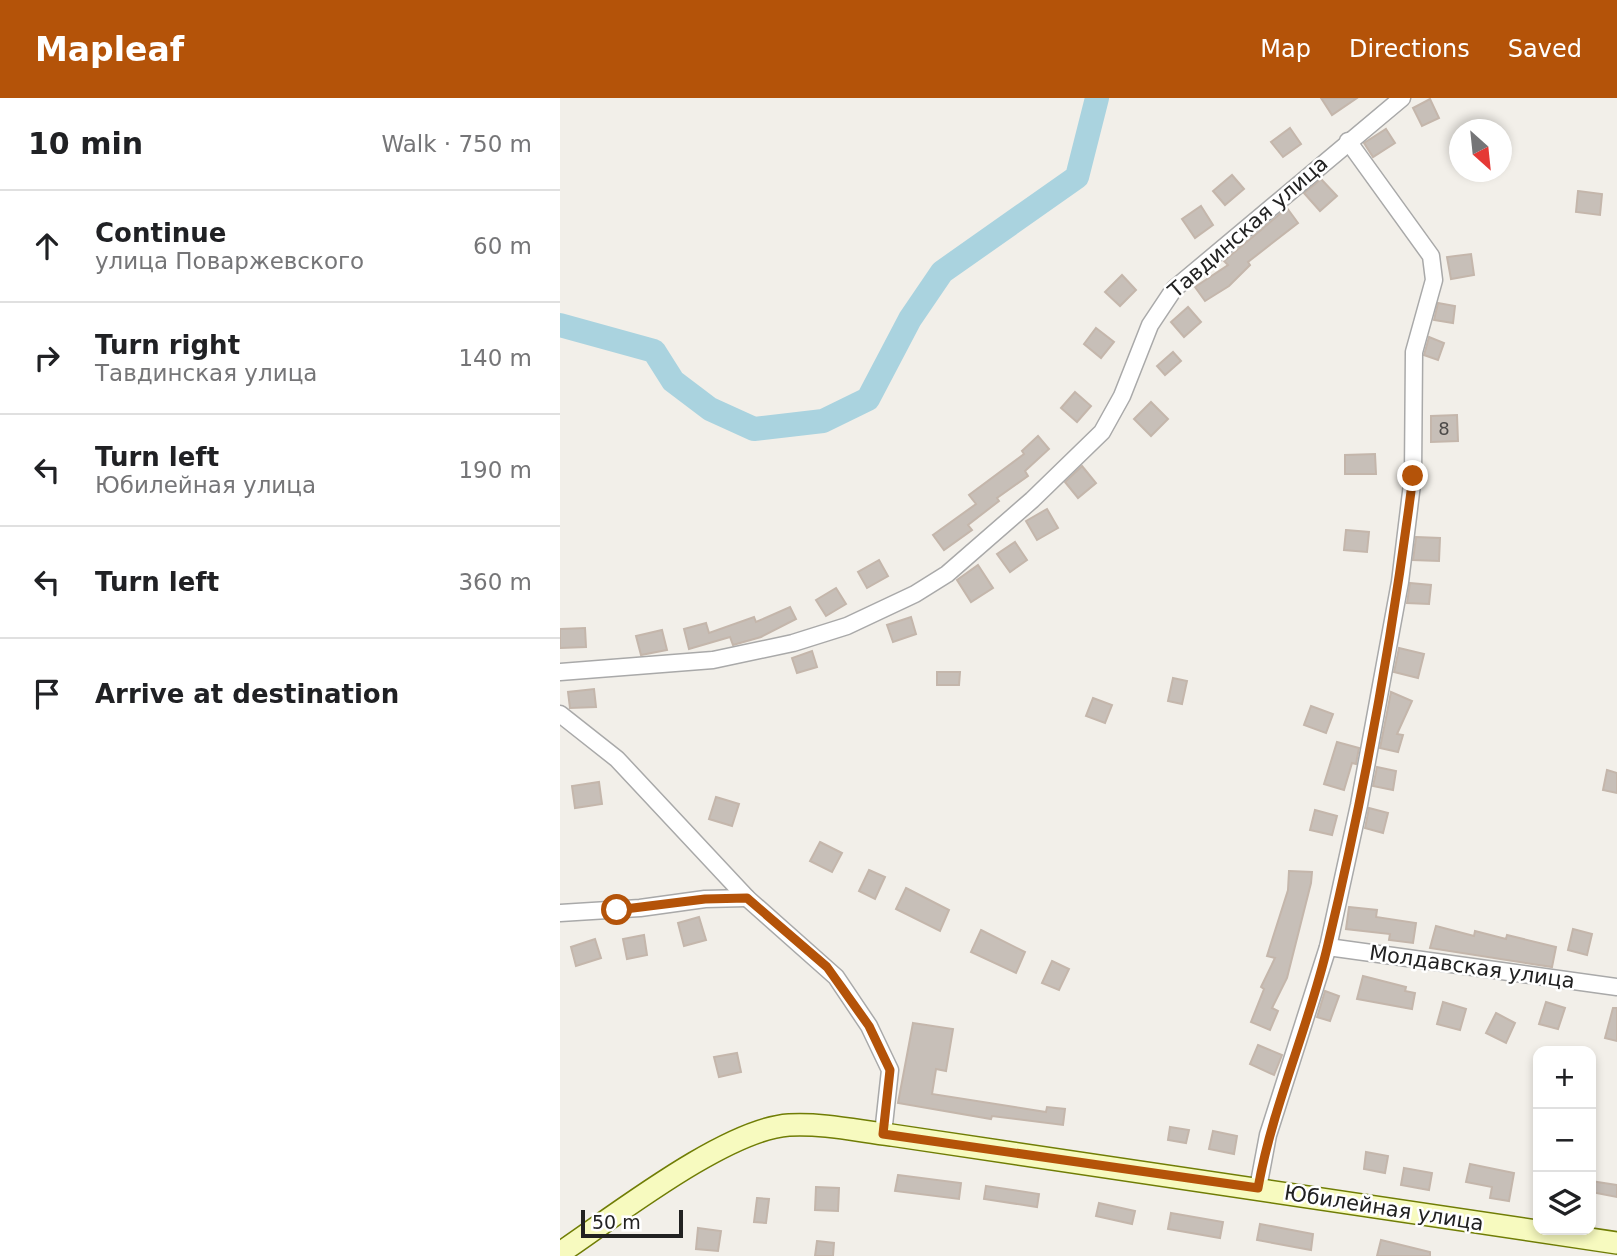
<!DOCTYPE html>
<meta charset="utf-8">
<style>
:root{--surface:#fff;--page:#f6f6f6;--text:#202124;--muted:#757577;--line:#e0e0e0;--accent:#b45309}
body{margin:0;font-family:"DejaVu Sans",sans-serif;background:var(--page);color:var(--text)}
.controls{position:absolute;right:21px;bottom:21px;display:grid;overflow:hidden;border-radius:14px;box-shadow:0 4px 10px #0003}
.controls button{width:63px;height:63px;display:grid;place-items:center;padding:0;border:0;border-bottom:2px solid var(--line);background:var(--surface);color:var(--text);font:35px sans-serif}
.compass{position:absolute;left:889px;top:21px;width:63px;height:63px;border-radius:50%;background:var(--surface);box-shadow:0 4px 10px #0003;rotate:153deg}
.scale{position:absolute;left:21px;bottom:18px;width:102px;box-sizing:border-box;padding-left:7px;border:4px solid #222;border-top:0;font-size:19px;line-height:24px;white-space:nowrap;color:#222;-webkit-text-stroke:5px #fff;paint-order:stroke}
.stop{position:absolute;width:21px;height:21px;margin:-16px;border:5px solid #b45309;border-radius:50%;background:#fff}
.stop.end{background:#b45309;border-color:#fff;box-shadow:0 2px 7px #0008}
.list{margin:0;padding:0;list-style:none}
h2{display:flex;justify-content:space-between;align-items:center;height:91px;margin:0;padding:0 28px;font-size:30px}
h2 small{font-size:23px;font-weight:400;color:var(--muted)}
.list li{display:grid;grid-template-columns:46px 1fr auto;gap:21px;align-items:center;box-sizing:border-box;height:112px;padding:0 28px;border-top:2px solid var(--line)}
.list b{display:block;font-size:26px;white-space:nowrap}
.list p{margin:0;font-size:23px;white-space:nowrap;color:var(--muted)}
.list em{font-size:23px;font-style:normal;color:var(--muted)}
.icon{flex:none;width:38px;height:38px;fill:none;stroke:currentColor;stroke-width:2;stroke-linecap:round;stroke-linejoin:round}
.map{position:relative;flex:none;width:1057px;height:1158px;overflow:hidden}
header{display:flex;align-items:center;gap:42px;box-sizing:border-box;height:98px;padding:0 35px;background:var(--accent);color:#fff}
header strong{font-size:33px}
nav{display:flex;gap:38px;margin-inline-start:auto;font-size:24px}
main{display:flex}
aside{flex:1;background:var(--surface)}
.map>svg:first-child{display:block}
</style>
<header>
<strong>Mapleaf</strong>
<nav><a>Map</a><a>Directions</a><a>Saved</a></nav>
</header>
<main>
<aside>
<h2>10 min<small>Walk · 750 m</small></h2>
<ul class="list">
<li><svg class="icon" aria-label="ahead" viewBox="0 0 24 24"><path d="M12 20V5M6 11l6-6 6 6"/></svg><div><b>Continue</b><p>улица Поваржевского</p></div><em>60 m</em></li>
<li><svg class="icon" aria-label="right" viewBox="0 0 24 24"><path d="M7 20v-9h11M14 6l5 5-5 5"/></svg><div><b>Turn right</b><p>Тавдинская улица</p></div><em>140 m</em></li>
<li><svg class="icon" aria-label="left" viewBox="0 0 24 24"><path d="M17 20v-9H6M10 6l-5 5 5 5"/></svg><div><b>Turn left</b><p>Юбилейная улица</p></div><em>190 m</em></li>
<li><svg class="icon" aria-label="left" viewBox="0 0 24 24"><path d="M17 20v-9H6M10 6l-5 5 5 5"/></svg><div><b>Turn left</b></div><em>360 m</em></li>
<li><svg class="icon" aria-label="arrive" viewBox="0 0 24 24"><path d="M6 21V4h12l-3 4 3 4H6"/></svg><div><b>Arrive at destination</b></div></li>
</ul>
</aside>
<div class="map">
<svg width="1057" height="1158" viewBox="0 0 1057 1158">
<rect width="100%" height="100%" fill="#f2efe9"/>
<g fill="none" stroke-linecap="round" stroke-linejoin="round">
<polyline stroke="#aad3df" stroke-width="24" points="0,227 94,253 113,283 150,311 194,331 263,323 308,301 350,221 382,174 517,79 537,0"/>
</g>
<g fill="#c7bfb8" stroke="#c4b6ab" stroke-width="2">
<polygon points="761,0 797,0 772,17"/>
<polygon points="870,1 879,20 862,28 853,10"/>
<polygon points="730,30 741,46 723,59 711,44"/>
<polygon points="826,31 835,45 813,59 804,45"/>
<polygon points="672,77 684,91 665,107 653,93"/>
<polygon points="761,81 777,98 760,113 744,95"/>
<polygon points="1018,93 1042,96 1040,117 1016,114"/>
<polygon points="641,108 653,127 635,140 622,121"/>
<polygon points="727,110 738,125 688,164 690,167 669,188 645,203 635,189 668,167 664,163"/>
<polygon points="911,156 914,177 891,181 887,159"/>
<polygon points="562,177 576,192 560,208 545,194"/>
<polygon points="878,205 895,208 893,225 874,222"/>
<polygon points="628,209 641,224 624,239 611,224"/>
<polygon points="536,230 554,244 541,260 524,246"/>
<polygon points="869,239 884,245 878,262 864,257"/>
<polygon points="613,254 621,263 605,277 597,268"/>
<polygon points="515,294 531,308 517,324 501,310"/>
<polygon points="591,304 608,321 591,338 574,321"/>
<polygon points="897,317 898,343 871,344 871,318"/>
<polygon points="478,338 489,351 465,373 468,378 437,400 439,403 408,427 412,432 384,452 373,437 416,406 409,397 464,356 462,353"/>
<polygon points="815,356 816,376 785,376 785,357"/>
<polygon points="522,368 536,385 518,400 505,384"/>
<polygon points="487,411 498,430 477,442 466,423"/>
<polygon points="786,432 809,434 807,454 784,452"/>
<polygon points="856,439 880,440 879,463 853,462"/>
<polygon points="455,444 467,462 450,474 437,456"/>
<polygon points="319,462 328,478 307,490 298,474"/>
<polygon points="418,467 433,490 411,504 397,482"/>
<polygon points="850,485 871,487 869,506 847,505"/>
<polygon points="276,490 286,506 266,518 256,502"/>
<polygon points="230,509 236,521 201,539 173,547 170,539 129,551 124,531 146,525 149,535 194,519 196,524"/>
<polygon points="351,519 356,536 333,544 327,527"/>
<polygon points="25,530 26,549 0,550 0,531"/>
<polygon points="102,532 107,552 81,557 76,538"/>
<polygon points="839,550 864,556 858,580 834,574"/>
<polygon points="252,553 257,569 237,575 232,560"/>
<polygon points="377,574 400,574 399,587 377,587"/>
<polygon points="613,580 627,583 622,606 608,603"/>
<polygon points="34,591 36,609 10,610 8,594"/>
<polygon points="831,594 852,603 837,636 843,637 838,654 820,650"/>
<polygon points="533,600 552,607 545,625 526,618"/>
<polygon points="751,608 773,616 766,635 744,627"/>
<polygon points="777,644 799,650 796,666 792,665 784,692 764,686"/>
<polygon points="817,669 836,673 833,692 813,688"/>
<polygon points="1047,672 1057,675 1057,695 1043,692"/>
<polygon points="39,684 42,706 15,710 12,688"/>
<polygon points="156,699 179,706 172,728 149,721"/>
<polygon points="809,710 828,715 823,735 805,730"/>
<polygon points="755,712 777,718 772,737 750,732"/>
<polygon points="260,744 282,755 272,774 250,763"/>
<polygon points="309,772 325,779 315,801 299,793"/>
<polygon points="729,773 752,774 751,785 727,880 712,910 718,913 710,932 691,924 704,891 701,889 715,860 707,858 728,792"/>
<polygon points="346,790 389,812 380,833 336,811"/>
<polygon points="789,809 817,812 816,819 856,825 853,845 829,842 830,836 786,831"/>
<polygon points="139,819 146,842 124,848 118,825"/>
<polygon points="876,828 914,838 915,833 946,841 947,837 996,849 992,869 870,850"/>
<polygon points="1013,831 1032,836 1027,857 1008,852"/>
<polygon points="421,832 465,854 456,875 411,854"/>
<polygon points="84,837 87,857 67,861 63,841"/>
<polygon points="35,841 41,860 16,868 11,849"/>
<polygon points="492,863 509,871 499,892 482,885"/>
<polygon points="803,878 846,889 845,893 855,895 852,911 797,901"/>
<polygon points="765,893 779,898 770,923 757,919"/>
<polygon points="883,904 906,911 900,932 877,926"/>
<polygon points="986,904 1005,910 998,931 979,926"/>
<polygon points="1053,910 1057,910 1057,943 1045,940"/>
<polygon points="936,915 955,925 946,945 926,935"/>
<polygon points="353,925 393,931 386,973 376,971 372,996 486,1014 487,1009 505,1011 503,1027 432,1018 431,1021 338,1005"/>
<polygon points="698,947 722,957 714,977 690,966"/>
<polygon points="177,955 181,974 159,979 154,959"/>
<polygon points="610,1029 629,1032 626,1045 608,1042"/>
<polygon points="653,1033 677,1038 674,1056 649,1051"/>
<polygon points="806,1054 828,1058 825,1075 804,1071"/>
<polygon points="910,1066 954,1075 949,1103 930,1100 932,1089 906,1084"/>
<polygon points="844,1070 872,1075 869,1092 841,1087"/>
<polygon points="338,1077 401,1085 399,1101 335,1093"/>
<polygon points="1031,1083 1057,1087 1057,1099 1031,1094"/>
<polygon points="426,1088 479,1096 477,1109 424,1101"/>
<polygon points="256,1089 279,1090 278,1113 255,1112"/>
<polygon points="197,1100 209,1101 206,1125 194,1124"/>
<polygon points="539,1105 575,1113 572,1126 536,1118"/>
<polygon points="611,1115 663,1124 660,1140 608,1131"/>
<polygon points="700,1126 753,1136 751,1152 697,1142"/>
<polygon points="138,1130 161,1133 158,1153 136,1151"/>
<polygon points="821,1142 870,1154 870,1158 817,1158"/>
<polygon points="257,1143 274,1145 273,1158 255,1158"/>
</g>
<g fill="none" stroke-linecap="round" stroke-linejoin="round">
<defs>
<g id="street">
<polyline points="0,574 153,562 233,545 287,528 355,496 387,476 472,402 542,334 562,298 590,227 614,191 842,0"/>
<polyline points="0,616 57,661 187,800 276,879 309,928 330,972 323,1036"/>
<polyline points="0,815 80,810 145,801 187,800"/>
<polyline points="768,849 1057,889"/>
<polyline points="698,1090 708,1037 768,849 799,707 840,484 853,378 854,254 874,182 871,158 788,43"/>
</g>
<path id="secondary" d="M0 1155C55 1118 166 1031 229 1027 263 1025 298 1033 331 1037L1057 1145"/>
</defs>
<use href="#street" stroke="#a9a9a9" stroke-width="19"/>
<use href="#secondary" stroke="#707d05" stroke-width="24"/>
<use href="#street" stroke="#fff" stroke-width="16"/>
<use href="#secondary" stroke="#f7fabf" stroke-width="21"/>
</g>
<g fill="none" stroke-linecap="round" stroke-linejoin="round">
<path stroke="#b45309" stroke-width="9" d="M57 812 145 801 187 800 267 869 309 928 330 972 323 1036 698 1090C713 1006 749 929 768 846 805 692 833 535 853 378"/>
</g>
<g text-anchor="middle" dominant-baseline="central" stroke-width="5" stroke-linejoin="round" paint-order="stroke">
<g font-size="18" fill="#4b4948">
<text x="884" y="330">8</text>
</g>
<g font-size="21" fill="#222" stroke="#fff">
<text transform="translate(688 129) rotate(-41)">Тавдинская улица</text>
<text transform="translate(912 869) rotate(8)">Молдавская улица</text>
<text transform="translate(824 1110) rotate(9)">Юбилейная улица</text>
</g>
</g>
</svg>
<div class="controls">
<button>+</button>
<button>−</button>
<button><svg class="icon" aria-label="layers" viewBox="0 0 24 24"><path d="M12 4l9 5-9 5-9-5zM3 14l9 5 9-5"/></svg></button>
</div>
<svg class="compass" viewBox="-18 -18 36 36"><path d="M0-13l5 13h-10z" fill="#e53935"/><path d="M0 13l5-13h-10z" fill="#757577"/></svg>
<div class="scale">50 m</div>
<div class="stop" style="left:57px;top:812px"></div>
<div class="stop end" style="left:853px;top:378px"></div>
</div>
</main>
